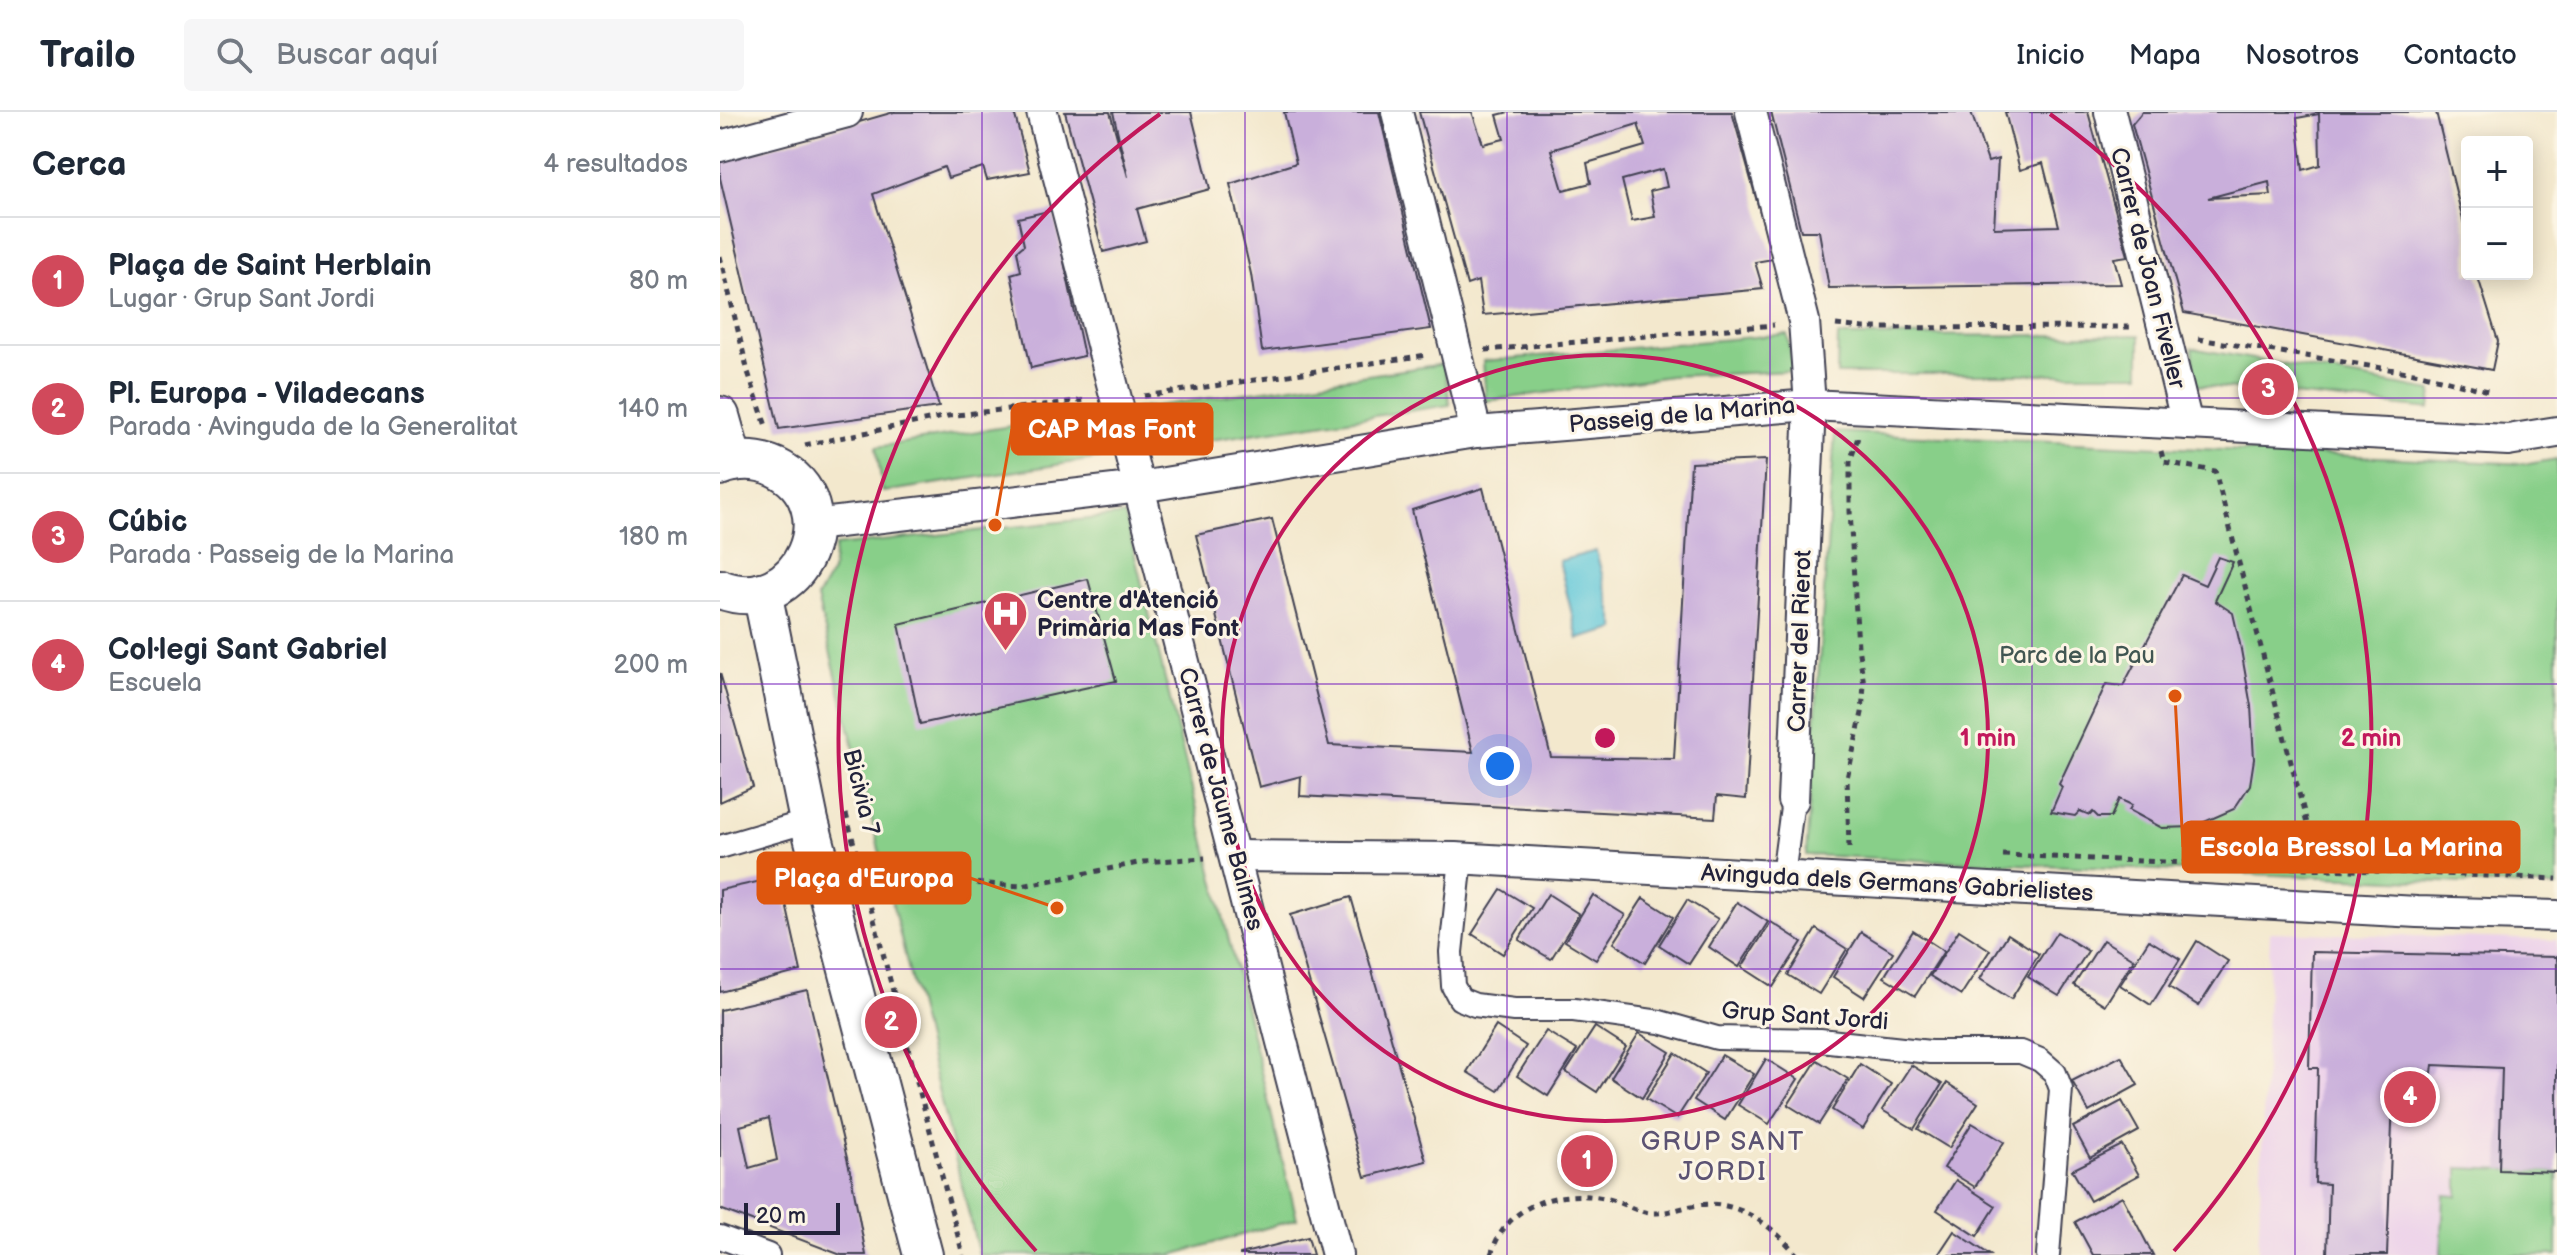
<!DOCTYPE html>
<html lang="es">
<meta charset="utf-8">
<style>
:root{--surface:#fff;--page:#f6f6f7;--text:#1f2937;--muted:#747a83;--line:#e0e1e3;--accent:#d1495b}
body{margin:0;font-family:"Balsamiq Sans",sans-serif;background:var(--page);color:var(--text)}
.controls{position:absolute;right:24px;top:24px;display:grid;overflow:hidden;border-radius:8px;box-shadow:0 4px 20px #0003}
.controls button{width:72px;height:72px;display:grid;place-items:center;padding:0;border:0;border-bottom:2px solid var(--line);background:var(--surface);color:var(--text);font:40px sans-serif}
.scale{position:absolute;left:24px;bottom:20px;width:96px;box-sizing:border-box;padding-left:8px;border:4px solid #22223b;border-top:0;font-size:22px;line-height:28px;white-space:nowrap;color:#22223b;-webkit-text-stroke:6px #fcf5e5;paint-order:stroke}
.you{position:absolute;left:780px;top:654px;width:28px;height:28px;margin:-20px;border:6px solid #fff;border-radius:50%;background:#1a73e8;box-shadow:0 0 0 12px #1a73e833}
.badge{display:grid;place-items:center;width:52px;height:52px;border-radius:50%;background:var(--accent);color:#fff;font-size:26px;font-weight:700}
.pin{position:absolute;translate:-50% -50%;border:4px solid #fff;box-shadow:0 2px 8px #0006}
.list{margin:0;padding:0;list-style:none}
h2{display:flex;justify-content:space-between;align-items:center;height:104px;margin:0;padding:0 32px;font-size:34px}
h2 small{font-size:26px;font-weight:400;color:var(--muted)}
.list li{display:grid;grid-template-columns:52px 1fr auto;gap:24px;align-items:center;box-sizing:border-box;height:128px;padding:0 32px;border-top:2px solid var(--line)}
.list b{display:block;font-size:30px;white-space:nowrap}
.list p{margin:0;font-size:26px;white-space:nowrap;color:var(--muted)}
.list em{font-size:26px;font-style:normal;color:var(--muted)}
.icon{flex:none;width:44px;height:44px;fill:none;stroke:currentColor;stroke-width:2;stroke-linecap:round;stroke-linejoin:round}
.map{position:relative;flex:none;width:1837px;height:1143px;overflow:hidden}
header{display:flex;align-items:center;gap:48px;box-sizing:border-box;height:112px;padding:0 40px;background:var(--surface);border-bottom:2px solid var(--line)}
header strong{font-size:38px}
nav{display:flex;gap:44px;margin-inline-start:auto;font-size:28px}
.search{width:560px;height:72px;background:var(--page);display:flex;align-items:center;gap:20px;box-sizing:border-box;padding:0 28px;border-radius:8px;color:var(--muted);font-size:30px}
main{display:flex}
aside{flex:1;background:var(--surface)}
.map>svg:first-child{display:block}
</style>
<header>
<strong>Trailo</strong>
<div class="search"><svg class="icon" aria-label="search" viewBox="0 0 24 24"><circle cx="10" cy="10" r="6"/><path d="M15 15l6 6"/></svg>Buscar aquí</div>
<nav><a>Inicio</a><a>Mapa</a><a>Nosotros</a><a>Contacto</a></nav>
</header>
<main>
<aside>
<h2>Cerca<small>4 resultados</small></h2>
<ul class="list">
<li><span class="badge">1</span><div><b>Plaça de Saint Herblain</b><p>Lugar · Grup Sant Jordi</p></div><em>80 m</em></li>
<li><span class="badge">2</span><div><b>Pl. Europa - Viladecans</b><p>Parada · Avinguda de la Generalitat</p></div><em>140 m</em></li>
<li><span class="badge">3</span><div><b>Cúbic</b><p>Parada · Passeig de la Marina</p></div><em>180 m</em></li>
<li><span class="badge">4</span><div><b>Col·legi Sant Gabriel</b><p>Escuela</p></div><em>200 m</em></li>
</ul>
</aside>
<div class="map">
<svg width="1837" height="1143" viewBox="0 0 1837 1143">
<rect width="100%" height="100%" fill="#fcf5e5"/>
<filter id="ink" filterUnits="userSpaceOnUse"><feTurbulence type="fractalNoise" baseFrequency=".0125" numOctaves="2"/><feDisplacementMap in="SourceGraphic" scale="16" xChannelSelector="R" yChannelSelector="G"/><feConvolveMatrix kernelMatrix="1 2 1 2 8 2 1 2 1" color-interpolation-filters="sRGB"/></filter>
<filter id="wash" filterUnits="userSpaceOnUse"><feTurbulence type="fractalNoise" baseFrequency=".006" numOctaves="4" result="noise"/><feDisplacementMap in="SourceGraphic" scale="32" xChannelSelector="R" yChannelSelector="G"/><feGaussianBlur stdDeviation="1.8" result="paint"/><feColorMatrix in="noise" values="0 0 0 0 0 0 0 0 0 0 0 0 0 0 0 0 0 1.4 0 .05"/><feComposite in="paint" operator="in"/></filter>
<g filter="url(#wash)">
<rect width="100%" height="100%" fill="#f3e8cd"/>
<polygon fill="#ecd1ea" points="1550,820 1837,828 1837,1143 1538,1143"/>
<g fill="#88cf89" stroke="#557862" stroke-width="2">
<polygon points="1067,222 1074,259 951,264 766,289 763,249"/>
<polygon points="1420,223 1420,262 1117,262 1118,224"/>
<polygon points="1472,236 1712,279 1710,297 1476,273"/>
<polygon points="724,252 730,293 421,338 415,297"/>
<polygon points="387,299 394,344 163,380 156,335"/>
<polygon points="1115,320 1808,352 1837,347 1837,775 1086,743"/>
<polygon points="405,403 577,1107 452,1143 259,1143 97,486 112,460 115,434"/>
<polygon points="1738,1056 1837,1060 1837,1143 1721,1143 1724,1083 1738,1084"/>
</g>
<polygon fill="#5ec7d9" stroke="#40748a" stroke-width="2" points="876,439 896,517 858,527 839,449"/>
<g id="blocks">
<g fill="#c9afdb" fill-rule="evenodd">
<polygon points="174,0 294,0 310,60 267,68 263,55 228,66 224,55 153,82 219,295 59,317 0,66 0,50"/>
<polygon points="345,0 390,0 408,65 393,0 471,0 490,77 417,97 426,129 383,140"/>
<polygon points="564,0 659,0 711,217 542,239 531,162 510,72 576,51"/>
<path d="M699 0H752L763 32 784 27 777 3 789 0H1012L1053 147 1035 150 1043 177 763 203 758 169 747 173ZM918 12 925 34 867 51 871 71 843 78 831 38ZM943 57 947 75 930 79 935 105 912 109 902 68Z"/>
<polygon points="1051,0 1251,0 1268,50 1278,47 1274,116 1339,114 1323,51 1300,58 1285,0 1368,0 1408,144 1394,146 1401,172 1109,176 1099,119 1081,119"/>
<path d="M1422 0H1716L1747 124V162H1757L1778 229 1772 258 1464 201 1412 12ZM1599 2 1600 53 1583 58 1577 6ZM1549 70 1551 83 1488 86Z"/>
<polygon points="333,98 364,244 311,256 291,162 301,159 297,139 304,133 298,106"/>
<polygon points="1046,348 1026,687 997,684 995,706 580,684 581,664 539,675 476,423 552,407 609,633 753,640 692,398 763,376 831,645 954,647 971,351"/>
<polygon points="1498,445 1513,450 1495,489 1513,501 1520,532 1531,594 1534,647 1530,673 1514,697 1473,715 1442,716 1409,698 1412,693 1399,687 1391,705 1378,705 1373,700 1370,703 1360,699 1355,704 1331,700 1342,675 1339,672 1386,572 1403,574 1462,463 1485,473"/>
<polygon points="368,467 396,569 200,612 179,512"/>
<polygon points="0,561 33,675 0,690"/>
<polygon points="60,765 81,859 0,880 0,778"/>
<polygon points="781,777 812,796 783,842 752,822"/>
<polygon points="828,782 859,802 831,847 799,828"/>
<polygon points="873,783 905,803 876,848 845,829"/>
<polygon points="631,785 706,1049 645,1065 570,803"/>
<polygon points="923,786 953,805 925,851 894,831"/>
<polygon points="967,788 998,807 969,852 939,833"/>
<polygon points="1017,790 1048,810 1019,855 989,835"/>
<polygon points="1051,810 1082,830 1053,875 1022,855"/>
<polygon points="1096,817 1127,837 1099,882 1068,863"/>
<polygon points="1239,818 1270,838 1241,883 1210,864"/>
<polygon points="1193,819 1224,839 1195,884 1164,865"/>
<polygon points="1141,820 1173,840 1144,885 1113,865"/>
<polygon points="1337,820 1368,839 1339,884 1308,865"/>
<polygon points="1288,822 1319,842 1291,887 1260,867"/>
<polygon points="1383,828 1414,847 1385,893 1354,873"/>
<polygon points="1429,828 1460,847 1431,893 1400,873"/>
<polygon points="1477,829 1508,849 1479,894 1449,875"/>
<polygon points="1592,840 1837,845 1837,1060 1779,1058 1782,956 1713,953 1712,961 1674,960 1667,1143 1607,1143 1609,1072 1595,1071 1598,956 1589,956"/>
<path d="M87 878 131 1063 146 1143H121L0 1097V898ZM49 1006 57 1048 29 1056 20 1014Z"/>
<polygon points="776,914 806,934 778,979 747,960"/>
<polygon points="875,915 906,935 877,980 846,960"/>
<polygon points="826,919 857,938 828,984 797,964"/>
<polygon points="919,921 950,940 922,986 891,966"/>
<polygon points="955,941 986,961 957,1006 926,987"/>
<polygon points="1002,943 1034,962 1005,1008 974,988"/>
<polygon points="1401,944 1418,973 1369,1000 1352,969"/>
<polygon points="1046,947 1078,967 1049,1012 1018,993"/>
<polygon points="1097,948 1128,967 1099,1012 1068,993"/>
<polygon points="1140,952 1171,972 1143,1017 1112,998"/>
<polygon points="1191,953 1222,972 1194,1017 1162,998"/>
<polygon points="1227,971 1258,991 1229,1036 1198,1017"/>
<polygon points="1402,989 1419,1019 1370,1046 1353,1015"/>
<polygon points="1252,1011 1284,1030 1255,1075 1224,1056"/>
<polygon points="1402,1033 1419,1063 1370,1089 1352,1058"/>
<polygon points="1236,1068 1276,1094 1257,1124 1217,1098"/>
<polygon points="1402,1084 1433,1143 1373,1143 1355,1110"/>
<polygon points="1234,1119 1270,1143 1218,1143"/>
<polygon points="588,1125 593,1143 520,1143 520,1142"/>
</g>
</g>
</g>
<g filter="url(#ink)">
<use href="#blocks" fill-opacity="0" stroke="#414051" stroke-width="2"/>
<g fill="none" stroke-linecap="round" stroke-linejoin="round">
<defs>
<g id="pedestrian">
<polyline points="0,735 89,709"/>
<polyline points="741,747 731,840 733,874 740,887 755,893 794,898 854,898 940,910 997,926 1100,928 1210,940 1301,940 1320,948 1335,961 1341,977 1328,1143"/>
<polyline points="1063,764 1073,688"/>
<polyline points="0,1125 48,1143"/>
</g>
<g id="minor">
<polyline points="322,0 617,1143"/>
<polyline points="677,0 756,320"/>
<polyline points="1031,0 1084,209 1090,293 1073,688"/>
<polyline points="1390,0 1467,312"/>
<polyline points="0,34 127,0"/>
<polyline points="93,413 420,375 756,320 1090,293 1788,328 1837,320"/>
<polyline points="516,744 735,746 1697,800 1837,804"/>
</g>
<g id="tertiary">
<polyline points="0,304 13,350"/>
<path d="M0 354C18 347 37 347 55 355 131 391 81 508 0 477"/>
<polyline points="42,480 89,709 203,1143"/>
</g>
</defs>
<use href="#pedestrian" stroke="#414051" stroke-width="26"/>
<use href="#minor" stroke="#414051" stroke-width="34"/>
<use href="#tertiary" stroke="#414051" stroke-width="42"/>
<g stroke="#414051" stroke-width="5" stroke-dasharray="6 6" stroke-linecap="butt">
<polyline points="0,144 28,260 47,317"/>
<polyline points="1116,213 1144,216 1413,215"/>
<polyline points="1478,227 1700,262 1772,280"/>
<polyline points="765,238 1054,213"/>
<polyline points="424,284 707,243"/>
<polyline points="85,333 228,304 367,288"/>
<polyline points="1441,339 1444,350 1495,359 1591,727 1782,744 1780,767"/>
<polyline points="126,702 243,1143"/>
<polyline points="1129,736 1127,666 1142,601 1144,572 1138,535 1130,399 1130,350 1138,325"/>
<polyline points="1283,743 1837,767"/>
<polyline points="161,766 302,774 423,750 485,746"/>
<path d="M771 1143C785 1093 836 1077 884 1086 900 1089 914 1099 930 1101 947 1102 962 1095 978 1093 1018 1087 1053 1114 1077 1143"/>
</g>
<use href="#pedestrian" stroke="#fff" stroke-width="22"/>
<use href="#minor" stroke="#fff" stroke-width="30"/>
<use href="#tertiary" stroke="#fff" stroke-width="38"/>
</g>
</g>
<path fill="none" stroke="#7b2cbf" stroke-width="2" stroke-opacity="0.55" d="M262 0V1143M525 0V1143M787 0V1143M1050 0V1143M1312 0V1143M1575 0V1143M0 286H1837M0 572H1837M0 857H1837"/>
<g fill="none" stroke="#c2185b" stroke-width="4">
<circle cx="885" cy="626" r="383"/>
<path d="M316 1139A766 766 0 0 1 440 2M1330 2A766 766 0 0 1 1454 1139"/>
</g>
<defs>
<symbol id="hospital-pin" viewBox="-11 -11 22 30"><path d="M0 17L-7.5 6A9.5 9.5 0 1 1 7.5 6Z" fill="#d1495b" stroke="#fcf5e5"/><path d="M-5-5h3v3.5h4V-5h3V5h-3V1.5h-4V5h-3Z" fill="#fff"/></symbol>
</defs>
<g fill-rule="evenodd">
<use href="#hospital-pin" x="260" y="476" width="51" height="69"/>
</g>
<g text-anchor="middle" dominant-baseline="central" stroke-width="6" stroke-linejoin="round" paint-order="stroke">
<g font-size="24" fill="#22223b" stroke="#fcf5e5">
<text transform="translate(1428 156) rotate(76)">Carrer de Joan Fiveller</text>
<text transform="translate(962 303) rotate(-5)">Passeig de la Marina</text>
<text transform="translate(1080 529) rotate(-88)">Carrer del Rierot</text>
<text transform="translate(141 680) rotate(76)">Bicivia 7</text>
<text transform="translate(501 687) rotate(75)">Carrer de Jaume Balmes</text>
<text transform="translate(1177 771) rotate(3)">Avinguda dels Germans Gabrielistes</text>
<text transform="translate(1085 904) rotate(4)">Grup Sant Jordi</text>
</g>
<g font-size="24" font-weight="bold" fill="#22223b" stroke="#fcf5e5" text-anchor="start">
<text x="317" y="488">Centre d'Atenció<tspan x="317" dy="28">Primària Mas Font</tspan></text>
</g>
<g font-size="24" fill="#415652" stroke="#fcf5e5">
<text x="1357" y="543">Parc de la Pau</text>
</g>
<g font-size="26" letter-spacing="2" fill="#5c5373" stroke="#fcf5e5">
<text x="1003" y="1030">GRUP SANT<tspan x="1003" dy="30">JORDI</tspan></text>
</g>
</g>
<circle cx="885" cy="626" r="12" fill="#c2185b" stroke="#fcf5e5" stroke-width="4"/>
<g font-size="24" text-anchor="middle" font-weight="bold" fill="#c2185b" stroke="#fcf5e5" stroke-width="6" stroke-linejoin="round" paint-order="stroke">
<text x="1268" y="634">1 min</text>
<text x="1651" y="634">2 min</text>
</g>
<path fill="none" stroke="#de560e" stroke-width="3" d="M275 413L292 317M1455 584L1463 735M337 796L250 766"/>
<g fill="#de560e" stroke="#fcf5e5" stroke-width="3">
<circle cx="275" cy="413" r="8"/>
<circle cx="1455" cy="584" r="8"/>
<circle cx="337" cy="796" r="8"/>
</g>
<g fill="#de560e" stroke="#de560e" stroke-width="3">
<rect x="292" y="292" width="200" height="50" rx="8"/>
<rect x="1463" y="710" width="336" height="50" rx="8"/>
<rect x="38" y="741" width="212" height="50" rx="8"/>
</g>
<g font-size="26" text-anchor="middle" font-weight="bold" fill="#fff">
<text x="392" y="326">CAP Mas Font</text>
<text x="1631" y="744">Escola Bressol La Marina</text>
<text x="144" y="775">Plaça d'Europa</text>
</g>
</svg>
<div class="controls">
<button>+</button>
<button>−</button>
</div>
<div class="scale">20 m</div>
<div class="you"></div>
<div class="pin badge" style="left:867px;top:1049px">1</div>
<div class="pin badge" style="left:171px;top:910px">2</div>
<div class="pin badge" style="left:1548px;top:277px">3</div>
<div class="pin badge" style="left:1690px;top:985px">4</div>
</div>
</main>
